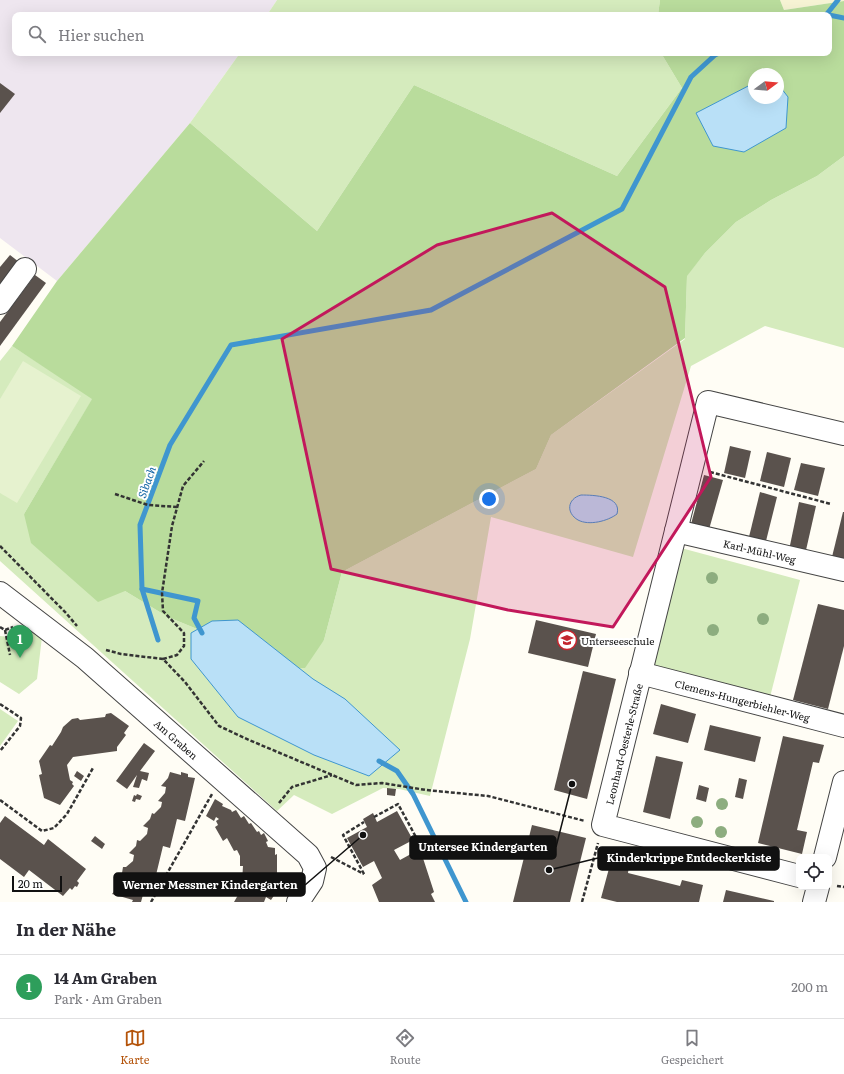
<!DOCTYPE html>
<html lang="de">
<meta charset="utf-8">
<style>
:root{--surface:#fff;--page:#f7f7f7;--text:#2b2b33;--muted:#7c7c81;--line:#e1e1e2;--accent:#b45309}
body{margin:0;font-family:Literata,serif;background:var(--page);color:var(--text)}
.controls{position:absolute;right:12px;bottom:12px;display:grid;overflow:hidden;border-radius:8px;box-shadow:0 4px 16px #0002}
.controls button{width:36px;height:36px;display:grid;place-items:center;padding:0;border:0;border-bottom:1px solid var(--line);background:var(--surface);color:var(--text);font:20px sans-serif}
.compass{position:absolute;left:748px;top:68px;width:36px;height:36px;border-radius:50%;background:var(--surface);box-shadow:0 4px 16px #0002;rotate:74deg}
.scale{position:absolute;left:12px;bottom:10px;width:50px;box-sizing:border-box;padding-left:4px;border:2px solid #111;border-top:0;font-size:11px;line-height:14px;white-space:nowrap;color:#111;-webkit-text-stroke:3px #fff;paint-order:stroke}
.you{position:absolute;left:489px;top:499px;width:14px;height:14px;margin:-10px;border:3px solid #fff;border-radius:50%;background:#1a73e8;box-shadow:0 0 0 6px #1a73e833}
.badge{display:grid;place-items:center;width:26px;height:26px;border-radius:50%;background:var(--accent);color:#fff;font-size:13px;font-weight:700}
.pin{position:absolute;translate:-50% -33px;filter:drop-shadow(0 1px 2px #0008)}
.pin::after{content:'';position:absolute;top:21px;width:14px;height:12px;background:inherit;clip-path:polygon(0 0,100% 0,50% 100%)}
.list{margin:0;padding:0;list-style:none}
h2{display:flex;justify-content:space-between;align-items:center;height:52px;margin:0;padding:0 16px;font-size:17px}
h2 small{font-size:13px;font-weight:400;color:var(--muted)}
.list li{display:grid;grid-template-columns:26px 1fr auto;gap:12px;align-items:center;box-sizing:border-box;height:64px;padding:0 16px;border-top:1px solid var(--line)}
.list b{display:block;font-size:15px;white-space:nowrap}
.list p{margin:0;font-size:13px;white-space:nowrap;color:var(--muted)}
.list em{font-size:13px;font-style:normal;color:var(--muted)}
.icon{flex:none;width:22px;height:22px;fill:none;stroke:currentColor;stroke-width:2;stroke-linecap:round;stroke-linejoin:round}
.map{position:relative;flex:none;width:844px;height:902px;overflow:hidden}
.search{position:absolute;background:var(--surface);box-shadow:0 4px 16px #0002;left:12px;right:12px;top:12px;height:44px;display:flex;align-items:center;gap:10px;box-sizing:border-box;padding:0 14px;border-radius:8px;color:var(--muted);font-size:15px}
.sheet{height:116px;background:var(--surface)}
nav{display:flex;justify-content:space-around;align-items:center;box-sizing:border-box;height:56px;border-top:1px solid var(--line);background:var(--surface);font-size:11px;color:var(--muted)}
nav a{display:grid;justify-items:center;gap:2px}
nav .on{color:var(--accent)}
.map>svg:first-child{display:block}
</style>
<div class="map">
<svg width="844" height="902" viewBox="0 0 844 902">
<rect width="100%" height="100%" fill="#fffdf5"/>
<polygon fill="#eee6ef" points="0,0 277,0 267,15 15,15 15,53 240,53 190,123 57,281 0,238"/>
<polygon fill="#f6f3d4" points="780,0 844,0 844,1 784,10"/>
<g fill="#d5ebbd">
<polygon points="277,0 660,0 658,15 267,15"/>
<polygon points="240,53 661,53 682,88 617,176 414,85 317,231 190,123"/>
<polygon points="844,156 844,348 765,326 691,366 633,557 491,517 470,639 430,796 399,789 383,788 332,814 294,795 277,811 0,561 0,361 12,346 93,398 24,514 125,591 168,617 292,668 324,640 342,572 536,469 551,435 685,339 687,275 705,253 736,222 771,200 817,176"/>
<polygon points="681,548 800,580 770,697 653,670"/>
<polygon points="21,626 42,637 37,679 19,694 0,682 0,636 10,637"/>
<polygon points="0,709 18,721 0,746"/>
</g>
<path fill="#b9dc9c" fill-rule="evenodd" d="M660 0H780L784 10 844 1V156L817 176 771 200 736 222 705 253 687 276 685 338 551 435 536 469 342 572 324 640 305 668H292L168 617 125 591 98 602 31 543 24 514 92 399 12 346 57 281 190 123 317 231 414 85 617 176 682 88 661 53H829V15H658ZM754 74H778V98H754Z"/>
<polygon fill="#e6f2cf" points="23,361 81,396 17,503 0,493 0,399"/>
<g fill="#b9e0f7" stroke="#3f96cf">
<polygon points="754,83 754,98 778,98 778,84 788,97 786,128 744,152 713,146 696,113"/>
<path d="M581 495C594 495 622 496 617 514 608 521 589 526 578 520 566 513 567 499 581 495Z"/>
<polygon points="238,620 313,679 345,699 400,750 369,776 314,755 238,717 191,659 191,633 212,621"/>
</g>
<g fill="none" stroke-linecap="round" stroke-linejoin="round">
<g stroke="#3f96cf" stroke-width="5">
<polyline points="826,15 838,0"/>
<polyline points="829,15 844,18"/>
<polyline points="142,589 198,601 194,618 202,633"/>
<polyline points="158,640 142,589 140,525 170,445 231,345 431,310 622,209 691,77 715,55 719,53"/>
<polyline points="379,761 397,771 413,794 466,902"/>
</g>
</g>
<g fill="#5a524d">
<polygon points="0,83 15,94 0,113"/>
<polygon points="10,255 19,262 0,289 0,267"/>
<polygon points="35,275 46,283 0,346 0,322"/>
<polygon points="730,446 751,451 745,478 724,473"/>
<polygon points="767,452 791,458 784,487 760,481"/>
<polygon points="801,463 825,468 818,496 794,490"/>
<polygon points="704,475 723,480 708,533 690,528"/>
<polygon points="760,492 777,497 764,549 747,545"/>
<polygon points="799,502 816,506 804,559 788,555"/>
<polygon points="843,512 844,512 844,564 831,561"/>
<polygon points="818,604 844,610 844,646 828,709 793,700"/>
<polygon points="536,620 596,634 588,667 528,653"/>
<polygon points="583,671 616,679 587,799 554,790"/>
<polygon points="661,704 696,714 688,743 653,734"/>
<polygon points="111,713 129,726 124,733 126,735 117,747 117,751 73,757 67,765 70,780 73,782 72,784 74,786 60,805 44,798 39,775 42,774 39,761 50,745 52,746 61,732 63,727 72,719 78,718 80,720 105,717 106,714"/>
<polygon points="710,725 761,737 755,762 704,750"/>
<polygon points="783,736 824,745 819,763 813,762 797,830 807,832 802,854 758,843"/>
<polygon points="144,743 155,751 140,771 149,773 147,781 142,779 139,788 133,787 137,775 127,789 116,781"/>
<polygon points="656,756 683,762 670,819 643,812"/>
<polygon points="77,771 84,776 81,781 74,776"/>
<polygon points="170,772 181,775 181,772 188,774 188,777 195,778 185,821 177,819 170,848 163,846 156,875 149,873 141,902 132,902 133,900 112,894 118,887 119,882 115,881 115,880 122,873 123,867 126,867 133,861 134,855 129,853 136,846 137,840 140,841 147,834 148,828 143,826 150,819 152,813 154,814 161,807 162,802 158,801 165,793 166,787 161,786 168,778"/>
<polygon points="739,778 747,780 743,799 735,797"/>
<polygon points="699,785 709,788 706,802 696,799"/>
<polygon points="387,788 396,789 395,796 387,795"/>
<polygon points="137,794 142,796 140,800 136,799 135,802 132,801 134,795 136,796"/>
<polygon points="215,799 223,804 222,806 231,810 232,812 236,810 241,818 244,816 249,824 251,823 257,832 259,831 261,835 264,833 268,841 266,842 268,847 275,848 275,855 277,854 277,876 273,876 273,889 277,891 271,900 266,897 264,902 234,902 245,883 242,882 243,866 240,866 240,856 237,850 234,851 227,838 223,841 215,827 218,825 216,821 219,819 216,817 214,821 206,816"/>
<polygon points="397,811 413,840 394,850 400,860 420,849 434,892 431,894 435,902 379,902 372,885 382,878 374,861 363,867 347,838 367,827 363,819 373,813 377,822"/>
<polygon points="5,816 44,845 48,839 86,869 77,881 79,883 77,887 75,886 72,890 70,888 63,896 29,870 24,877 0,859 0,823"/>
<polygon points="532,825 586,838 570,902 513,902"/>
<polygon points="95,836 105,844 102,849 91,841"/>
<polygon points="611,861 629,866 628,873 680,886 682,880 703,885 699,902 617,902 601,898"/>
<polygon points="726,890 774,901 774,902 723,902"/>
</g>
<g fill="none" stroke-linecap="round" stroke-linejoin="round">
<defs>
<g id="minor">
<polyline points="0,303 25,269"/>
<path id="s1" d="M676 531 844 570"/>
<path id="s2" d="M0 593 85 658 308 855 315 868 312 881 298 902"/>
<path id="s3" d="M640 673 844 726"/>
<polyline points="825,857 844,782"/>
<path id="s4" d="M799 876 603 825 708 402 844 434"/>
<polyline points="814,902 818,887"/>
</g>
</defs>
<use href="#minor" stroke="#444" stroke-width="24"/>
<g stroke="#333" stroke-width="2.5" stroke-dasharray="4 2" stroke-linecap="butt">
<polyline points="710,472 831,504"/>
<polyline points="115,494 148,505 177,507"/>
<polyline points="0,546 66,613 77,626"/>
<polyline points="0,627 5,630 13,627"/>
<polyline points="5,630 10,655"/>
<polyline points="106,650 121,654 163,659 185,682 219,726 249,740 356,785 382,783 426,790 488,796 585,821"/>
<polyline points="163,659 177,655 184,646 184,633 163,611 162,593 172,526 183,486 204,461"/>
<polyline points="0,704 21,718 20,726 0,751"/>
<polyline points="0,800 42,831 54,828 67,814 93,768"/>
<polyline points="279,803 292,787 332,775"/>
<polyline points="374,817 398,804 417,839"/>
<polyline points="331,857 364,874"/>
<polyline points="364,874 343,835 364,822"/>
<polyline points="837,886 844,887"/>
<polyline points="151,902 212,794"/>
<polyline points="582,902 598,843"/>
</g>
<use href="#minor" stroke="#fff" stroke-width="22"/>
</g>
<g fill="#8dad7f">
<circle cx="712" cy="578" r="6"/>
<circle cx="763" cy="619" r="6"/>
<circle cx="713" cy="630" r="6"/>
<circle cx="722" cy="804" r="6"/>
<circle cx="697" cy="822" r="6"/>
<circle cx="721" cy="832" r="6"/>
</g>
<path fill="#c2185b" fill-opacity="0.2" stroke="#c2185b" stroke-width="3" stroke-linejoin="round" d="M552 213 665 287 711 477 613 627 508 610 331 569 282 339 437 245Z"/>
<defs>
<symbol id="school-ring" viewBox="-11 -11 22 22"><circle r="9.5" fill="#fff" stroke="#c4262e" stroke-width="1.5"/><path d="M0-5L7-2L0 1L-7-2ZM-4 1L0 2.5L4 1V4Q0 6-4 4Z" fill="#c4262e"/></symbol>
</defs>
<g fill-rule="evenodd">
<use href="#school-ring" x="556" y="629" width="22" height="22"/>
</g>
<g text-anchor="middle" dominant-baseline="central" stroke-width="4" stroke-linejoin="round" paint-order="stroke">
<g font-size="10" fill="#111" stroke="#fff">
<text stroke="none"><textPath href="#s1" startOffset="86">Karl-Mühl-Weg</textPath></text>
<text stroke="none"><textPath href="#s3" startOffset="106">Clemens-Hungerbiehler-Weg</textPath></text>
<text stroke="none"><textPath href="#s2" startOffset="229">Am Graben</textPath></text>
<text stroke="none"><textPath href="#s4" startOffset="286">Leonhard-Oesterle-Straße</textPath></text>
</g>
<g font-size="10" fill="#111" stroke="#fff" text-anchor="start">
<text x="581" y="640">Unterseeschule</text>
</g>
<g font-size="11" font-style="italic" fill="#1768a6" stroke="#fff">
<text transform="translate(146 482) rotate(-70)">Sibach</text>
</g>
</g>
<path fill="none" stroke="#111" stroke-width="1.5" d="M572 784L556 847M549 870L598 858M363 835L305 885"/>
<g fill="#111" stroke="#fff" stroke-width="1.5">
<circle cx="572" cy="784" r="4"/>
<circle cx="549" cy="870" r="4"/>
<circle cx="363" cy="835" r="4"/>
</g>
<g fill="#111" stroke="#111" stroke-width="1.5">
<rect x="410" y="836" width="146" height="23" rx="4"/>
<rect x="598" y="847" width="181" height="23" rx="4"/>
<rect x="114" y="873" width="191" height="23" rx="4"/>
</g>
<g font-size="11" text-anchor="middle" font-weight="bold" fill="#fff">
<text x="483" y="851">Untersee Kindergarten</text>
<text x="689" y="862">Kinderkrippe Entdeckerkiste</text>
<text x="210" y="889">Werner Messmer Kindergarten</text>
</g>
</svg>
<div class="controls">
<button><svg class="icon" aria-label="locate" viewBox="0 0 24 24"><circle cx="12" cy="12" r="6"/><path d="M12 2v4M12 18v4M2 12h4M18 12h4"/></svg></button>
</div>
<svg class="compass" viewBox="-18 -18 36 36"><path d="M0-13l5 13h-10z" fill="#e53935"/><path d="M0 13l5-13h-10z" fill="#7c7c81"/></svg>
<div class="scale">20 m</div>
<div class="you"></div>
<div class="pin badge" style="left:20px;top:658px;background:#2e9e5b">1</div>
<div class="search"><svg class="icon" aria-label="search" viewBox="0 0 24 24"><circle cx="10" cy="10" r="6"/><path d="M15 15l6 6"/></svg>Hier suchen</div>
</div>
<section class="sheet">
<h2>In der Nähe<small></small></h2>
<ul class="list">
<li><span class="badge" style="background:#2e9e5b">1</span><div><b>14 Am Graben</b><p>Park · Am Graben</p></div><em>200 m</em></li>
</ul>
</section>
<nav>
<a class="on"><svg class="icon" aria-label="map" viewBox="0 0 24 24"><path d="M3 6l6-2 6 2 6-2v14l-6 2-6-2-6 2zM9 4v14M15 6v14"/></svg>Karte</a>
<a><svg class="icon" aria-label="directions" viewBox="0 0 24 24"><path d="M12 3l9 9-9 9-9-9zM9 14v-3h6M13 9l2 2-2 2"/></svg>Route</a>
<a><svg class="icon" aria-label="saved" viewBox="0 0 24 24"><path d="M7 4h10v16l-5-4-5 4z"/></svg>Gespeichert</a>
</nav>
